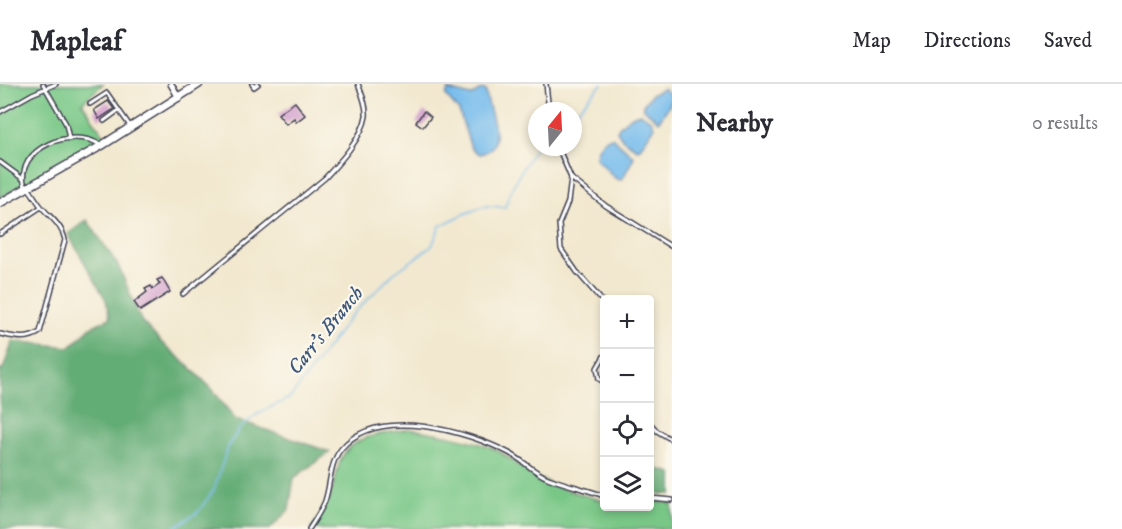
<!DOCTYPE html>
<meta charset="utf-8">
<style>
:root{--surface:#fff;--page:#f7f7f7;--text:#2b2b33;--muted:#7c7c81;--line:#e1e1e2}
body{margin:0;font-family:"IM FELL DW Pica",serif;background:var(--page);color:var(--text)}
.controls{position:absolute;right:18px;bottom:18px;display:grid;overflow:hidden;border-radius:6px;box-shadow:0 3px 9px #0003}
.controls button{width:54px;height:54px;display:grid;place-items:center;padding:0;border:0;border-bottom:2px solid var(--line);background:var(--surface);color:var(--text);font:30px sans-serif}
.compass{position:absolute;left:528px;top:18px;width:54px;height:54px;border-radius:50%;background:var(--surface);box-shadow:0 3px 9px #0003;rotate:18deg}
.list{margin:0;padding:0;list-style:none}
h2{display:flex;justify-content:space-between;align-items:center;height:78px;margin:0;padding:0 24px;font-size:26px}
h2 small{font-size:20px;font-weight:400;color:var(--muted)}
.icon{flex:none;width:33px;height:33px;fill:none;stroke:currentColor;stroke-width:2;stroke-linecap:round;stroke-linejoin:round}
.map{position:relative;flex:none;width:672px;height:445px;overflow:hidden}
header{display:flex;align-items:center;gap:36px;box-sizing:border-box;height:84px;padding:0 30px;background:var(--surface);border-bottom:2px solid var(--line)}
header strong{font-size:28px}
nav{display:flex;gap:33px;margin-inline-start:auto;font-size:21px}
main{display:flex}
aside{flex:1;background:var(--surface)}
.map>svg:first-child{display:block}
</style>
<header>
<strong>Mapleaf</strong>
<nav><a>Map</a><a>Directions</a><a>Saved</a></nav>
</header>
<main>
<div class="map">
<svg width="672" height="445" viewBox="0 0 672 445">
<rect width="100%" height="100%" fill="#fbf7ec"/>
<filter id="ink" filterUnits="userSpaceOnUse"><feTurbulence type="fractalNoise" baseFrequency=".0167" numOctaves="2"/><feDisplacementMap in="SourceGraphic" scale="12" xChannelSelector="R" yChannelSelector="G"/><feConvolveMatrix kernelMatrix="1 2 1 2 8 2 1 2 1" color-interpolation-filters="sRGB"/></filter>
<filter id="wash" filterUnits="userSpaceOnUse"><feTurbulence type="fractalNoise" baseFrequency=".008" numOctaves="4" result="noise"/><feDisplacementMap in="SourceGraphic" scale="24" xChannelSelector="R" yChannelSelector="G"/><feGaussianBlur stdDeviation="1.35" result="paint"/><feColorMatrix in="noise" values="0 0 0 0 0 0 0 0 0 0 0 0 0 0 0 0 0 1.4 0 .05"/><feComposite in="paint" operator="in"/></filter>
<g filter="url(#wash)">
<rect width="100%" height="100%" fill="#f2e8cf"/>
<g fill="#79c787" stroke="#4e7461" stroke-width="1.5">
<polygon points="0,0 103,0 82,19 106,54 0,114"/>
<path d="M409 345C436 349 462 353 487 362 506 368 517 383 534 392 555 404 581 410 604 417V422H650V417L672 419V445H311C320 432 328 420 333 404 340 382 336 371 359 357 373 349 394 348 409 345Z"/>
</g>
<g fill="#62ac74" stroke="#426758" stroke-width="1.5">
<polygon points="87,136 118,181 142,238 161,258 189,282 212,305 235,335 330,368 294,394 289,426 270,445 0,445 0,285 3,285 13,257 70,263 91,243 110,234 106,216 68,150"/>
<polygon points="654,384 672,389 672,410 650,410 650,388"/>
</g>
<g fill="#75bbec" stroke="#4c6e94" stroke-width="1.5">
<path d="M482 5 486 7C487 27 510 65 479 70L471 64 459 27 446 12 448 6 471 12Z"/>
<polygon points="663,5 672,11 672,17 659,37 644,25 643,21 652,10"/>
<path d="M640 29 652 37 654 43 640 64 637 65 623 56 617 47C620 39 632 31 640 29Z"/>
<path d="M612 53 634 73 623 94 619 96 615 94 596 74C596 64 603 55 612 53Z"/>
</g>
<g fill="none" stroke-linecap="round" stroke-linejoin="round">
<g stroke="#75bbec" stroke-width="1.5">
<polyline points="573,31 602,0"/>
<path d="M172 445 198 428 214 406 225 371 230 359 239 345 256 331 291 313 350 233 393 190 432 162 440 142 462 131 484 122 505 123C511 102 525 80 537 61"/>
</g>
</g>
<g id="blocks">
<g fill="#d099ca">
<polygon points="108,17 114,25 99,35 94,26"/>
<polygon points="295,18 305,31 296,38 294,34 286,40 278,30"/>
<polygon points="424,27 431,33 423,43 416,38"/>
<polygon points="162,194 170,208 140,227 134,218 147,208 145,205 151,202 153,205 160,200 157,196"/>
</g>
</g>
</g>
<g filter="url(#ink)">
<use href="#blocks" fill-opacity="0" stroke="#414051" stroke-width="1.5"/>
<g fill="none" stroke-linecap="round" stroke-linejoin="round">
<defs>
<g id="service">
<polyline points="43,0 66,40 69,55"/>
<polyline points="252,0 254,3 258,0"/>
<polyline points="546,0 549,27"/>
<polyline points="90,20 107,9 130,42"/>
<polyline points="0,28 32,10 56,0"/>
<polyline points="104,37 119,26"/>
<polyline points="558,63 571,94 606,122 672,163"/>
<polyline points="0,78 23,95"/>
<polyline points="571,94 568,118 559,140 561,165 577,188 604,219"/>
<path d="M25 103C13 64 73 42 100 61"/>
<polyline points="0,150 41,123"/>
<path d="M183 210 325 94C339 79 363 53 366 32 367 22 362 10 358 0"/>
<path d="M0 250C14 253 27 257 40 248L65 156C62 140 49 133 40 121 36 116 33 110 29 105"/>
<polyline points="604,272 597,284 599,295 604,298"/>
<polyline points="650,339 657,347 672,356"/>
<polyline points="650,414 672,416"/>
<path d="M309 445C315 436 321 427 325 417 331 400 329 380 341 365 377 321 467 347 509 369 523 376 533 388 548 394 566 401 586 405 604 412"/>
</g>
<polyline id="minor" points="171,0 179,14"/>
<polyline id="tertiary" points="0,119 101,62 199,0"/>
</defs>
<use href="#service" stroke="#414051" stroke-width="6"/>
<use href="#minor" stroke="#414051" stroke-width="8"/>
<use href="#tertiary" stroke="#414051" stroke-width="10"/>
<use href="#service" stroke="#fff" stroke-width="3"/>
<use href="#minor" stroke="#fff" stroke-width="5"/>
<use href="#tertiary" stroke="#fff" stroke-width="7"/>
</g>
</g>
<g text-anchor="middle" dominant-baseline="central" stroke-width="4.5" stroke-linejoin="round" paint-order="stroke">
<g font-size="20" font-style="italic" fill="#3f5879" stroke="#fbf7ec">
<text transform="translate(326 247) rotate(-51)">Carr's Branch</text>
</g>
</g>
</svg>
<div class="controls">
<button>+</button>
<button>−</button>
<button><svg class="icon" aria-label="locate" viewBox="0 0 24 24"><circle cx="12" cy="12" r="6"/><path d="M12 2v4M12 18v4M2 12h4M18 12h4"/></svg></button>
<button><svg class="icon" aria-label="layers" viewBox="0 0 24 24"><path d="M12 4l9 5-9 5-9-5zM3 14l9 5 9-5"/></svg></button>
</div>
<svg class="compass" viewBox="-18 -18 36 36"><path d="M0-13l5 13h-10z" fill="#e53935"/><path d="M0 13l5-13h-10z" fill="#7c7c81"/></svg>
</div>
<aside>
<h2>Nearby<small>0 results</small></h2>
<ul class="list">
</ul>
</aside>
</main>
